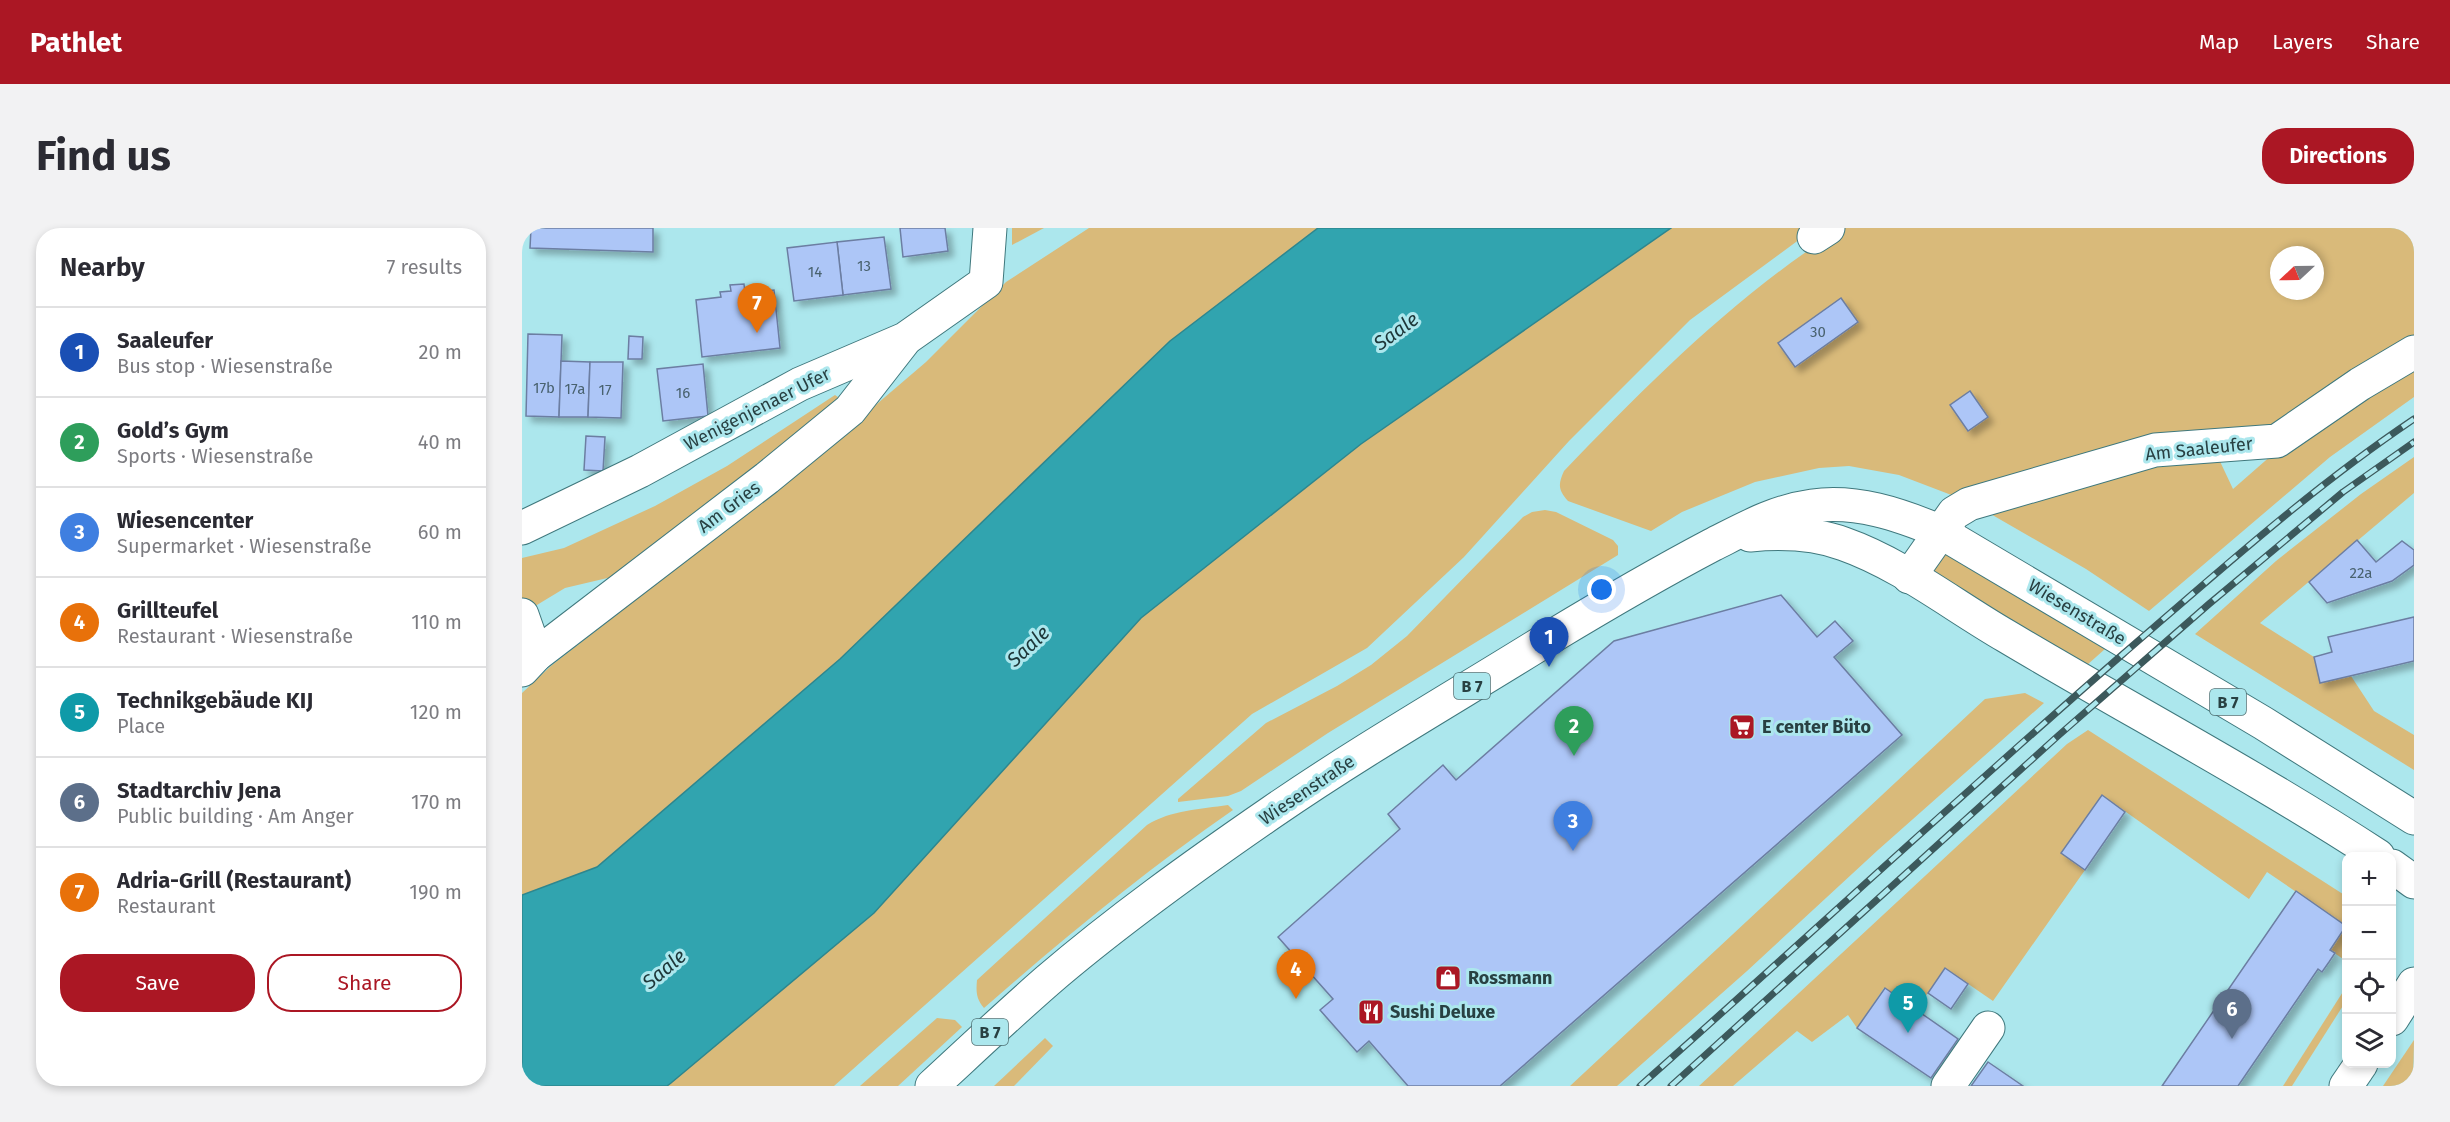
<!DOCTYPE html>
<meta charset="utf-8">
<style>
:root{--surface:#fff;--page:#f2f2f3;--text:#2b2b33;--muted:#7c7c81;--line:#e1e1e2;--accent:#ab1724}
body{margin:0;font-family:"Fira Sans",sans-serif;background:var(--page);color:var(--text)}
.controls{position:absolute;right:18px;bottom:18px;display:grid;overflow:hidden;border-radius:12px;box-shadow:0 3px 9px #0003}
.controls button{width:54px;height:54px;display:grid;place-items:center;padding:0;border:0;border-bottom:2px solid var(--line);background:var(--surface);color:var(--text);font:30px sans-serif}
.compass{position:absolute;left:1748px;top:18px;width:54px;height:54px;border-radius:50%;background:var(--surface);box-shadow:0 3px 9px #0003;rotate:248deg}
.you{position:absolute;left:1080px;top:362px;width:21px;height:21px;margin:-15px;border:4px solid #fff;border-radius:50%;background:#1a73e8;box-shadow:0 0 0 9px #1a73e833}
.badge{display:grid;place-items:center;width:39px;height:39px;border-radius:50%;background:var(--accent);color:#fff;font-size:20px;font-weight:700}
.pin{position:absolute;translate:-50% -50px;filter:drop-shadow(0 2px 3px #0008)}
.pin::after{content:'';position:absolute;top:32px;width:21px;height:18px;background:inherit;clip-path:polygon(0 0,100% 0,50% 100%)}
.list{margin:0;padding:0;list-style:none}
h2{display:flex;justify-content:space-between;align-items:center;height:78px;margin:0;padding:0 24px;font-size:26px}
h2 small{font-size:20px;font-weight:400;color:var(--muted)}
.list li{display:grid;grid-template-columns:39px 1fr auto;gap:18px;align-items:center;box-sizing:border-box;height:90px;padding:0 24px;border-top:2px solid var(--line)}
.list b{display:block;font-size:22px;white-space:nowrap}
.list p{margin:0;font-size:20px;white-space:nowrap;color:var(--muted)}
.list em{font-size:20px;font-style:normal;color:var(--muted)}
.actions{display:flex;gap:12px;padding:18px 24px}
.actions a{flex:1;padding:14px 0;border:2px solid var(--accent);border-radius:24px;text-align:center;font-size:21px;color:var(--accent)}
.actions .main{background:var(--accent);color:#fff}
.icon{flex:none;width:33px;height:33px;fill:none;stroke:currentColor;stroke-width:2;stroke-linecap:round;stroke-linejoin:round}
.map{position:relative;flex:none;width:1892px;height:858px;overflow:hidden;border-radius:24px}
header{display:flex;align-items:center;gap:36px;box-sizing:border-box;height:84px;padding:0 30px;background:var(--accent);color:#fff}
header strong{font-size:28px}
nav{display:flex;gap:33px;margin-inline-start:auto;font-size:21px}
.intro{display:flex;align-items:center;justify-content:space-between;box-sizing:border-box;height:144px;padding:0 36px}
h1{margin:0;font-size:42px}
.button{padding:15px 27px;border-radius:24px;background:var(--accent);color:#fff;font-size:21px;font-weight:700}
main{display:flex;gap:36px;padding:0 36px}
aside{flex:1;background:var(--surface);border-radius:24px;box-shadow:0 3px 9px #0003}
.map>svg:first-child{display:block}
</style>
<header>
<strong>Pathlet</strong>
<nav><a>Map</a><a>Layers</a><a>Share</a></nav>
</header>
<div class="intro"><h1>Find us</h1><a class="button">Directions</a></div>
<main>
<aside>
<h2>Nearby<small>7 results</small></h2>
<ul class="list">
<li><span class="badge" style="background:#1a4fb4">1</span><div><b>Saaleufer</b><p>Bus stop · Wiesenstraße</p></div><em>20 m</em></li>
<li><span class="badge" style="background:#2e9e5b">2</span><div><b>Gold’s Gym</b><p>Sports · Wiesenstraße</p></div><em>40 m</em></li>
<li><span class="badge" style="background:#3f7fe0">3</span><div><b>Wiesencenter</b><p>Supermarket · Wiesenstraße</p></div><em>60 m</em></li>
<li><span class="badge" style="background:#e8710a">4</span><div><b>Grillteufel</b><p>Restaurant · Wiesenstraße</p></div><em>110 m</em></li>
<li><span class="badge" style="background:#0f9aa8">5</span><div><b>Technikgebäude KIJ</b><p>Place</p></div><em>120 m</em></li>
<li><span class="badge" style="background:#5c6f8a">6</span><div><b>Stadtarchiv Jena</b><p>Public building · Am Anger</p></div><em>170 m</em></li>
<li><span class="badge" style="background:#e8710a">7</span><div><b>Adria-Grill (Restaurant)</b><p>Restaurant</p></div><em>190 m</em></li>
</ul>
<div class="actions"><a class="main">Save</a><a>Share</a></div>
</aside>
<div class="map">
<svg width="1892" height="858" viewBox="0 0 1892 858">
<defs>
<filter id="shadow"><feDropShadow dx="5.5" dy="5.5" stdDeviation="3" flood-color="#0004"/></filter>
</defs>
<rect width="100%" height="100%" fill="#ace7ed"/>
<g fill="#d9ba7a" fill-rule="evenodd">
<polygon points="490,0 522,0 490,17"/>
<polygon points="567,0 796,0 648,113 318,431 75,639 0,667 0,465 30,437 166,331 43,360 0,386 0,330 42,320 133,278 205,238 313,167 342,187 404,134 484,54"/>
<polygon points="1149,0 1293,0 1168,92 1047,213 942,329 845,420 730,486 312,858 145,858 352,685 619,390 839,216"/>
<path d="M1320 0H1892V114L1753 206 1432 268 1377 247 1327 238 1297 240 1233 254 1160 284 1129 303 1046 273C1036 262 1036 256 1042 243 1127 155 1215 66 1320 0ZM1757 27H1793V63H1757Z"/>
<polygon points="1892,132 1892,169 1808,229 1627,383 1564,341 1460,281 1637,237 1695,227 1711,261 1759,219"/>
<polygon points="1892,229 1892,265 1738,395 1792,429 1798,455 1829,448 1852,483 1892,507 1892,542 1673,406 1754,333 1839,266"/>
<polygon points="1023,282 1034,284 1091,312 1096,318 1096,327 806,505 719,563 706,568 656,574 656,571 744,495 815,458 849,437 885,408 1001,289 1010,284"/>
<polygon points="1423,325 1583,421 1565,437 1410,346 1414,329"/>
<polygon points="1503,465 1522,475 1356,622 1225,743 1095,858 1048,858 1463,471"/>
<polygon points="1566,502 1824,668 1824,698 1745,644 1727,671 1580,567 1539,625 1563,642 1471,773 1423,740 1394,782 1362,760 1335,800 1326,787 1290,814 1275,803 1211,858 1177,858 1545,516"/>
<path d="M706 577 711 582C623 643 542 710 462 780 454 771 454 763 455 752L625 597C649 582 679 581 706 577Z"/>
<polygon points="1824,699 1824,733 1808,722"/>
<polygon points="1824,759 1824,773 1770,858 1761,858"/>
<polygon points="415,790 433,792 440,799 376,858 338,858"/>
<polygon points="523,810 531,818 492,858 472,858"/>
<polygon points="1892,812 1891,858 1861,858"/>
</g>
<polygon fill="#31a4af" stroke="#2e868e" stroke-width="1.5" points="796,0 1149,0 839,216 619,390 352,685 149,855 145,858 0,858 0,667 75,639 318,431 648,113"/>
<g fill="#adc6f7" stroke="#6c7ea2" stroke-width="1.5" filter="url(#shadow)">
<polygon points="9,0 131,0 131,24 8,20"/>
<polygon points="378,0 423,0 426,23 381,29"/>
<polygon points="362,9 369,61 321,67 315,14"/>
<polygon points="315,14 321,67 272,73 265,20"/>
<polygon points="222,56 223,65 252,62 258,120 180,129 174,72 199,69 198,64 209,63 208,57"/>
<polygon points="1319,70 1336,94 1273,139 1256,115"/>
<polygon points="6,106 40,107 37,189 4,188"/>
<polygon points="107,108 121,109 120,131 106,131"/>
<polygon points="39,133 68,134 66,189 37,189"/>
<polygon points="68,134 101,134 99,190 66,189"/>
<polygon points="181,136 186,188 141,193 135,141"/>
<polygon points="1448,163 1466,189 1446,203 1428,177"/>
<polygon points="64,208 83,209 81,243 62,242"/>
<polygon points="1835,312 1854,334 1880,313 1892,322 1892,337 1870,353 1805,375 1787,354"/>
<polygon points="1259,367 1295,409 1313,393 1331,413 1312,429 1380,507 978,858 886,858 847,813 835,824 798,782 811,771 756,709 878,601 866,586 921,537 934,552 1092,413"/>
<polygon points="1892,389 1892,433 1798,455 1792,429 1810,424 1806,409"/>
<polygon points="1580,567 1603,584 1563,642 1539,625"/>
<polygon points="1774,663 1824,698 1808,722 1813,725 1807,734 1800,744 1796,741 1716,858 1640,858"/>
<polygon points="1423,740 1446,756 1429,781 1406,765"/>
<polygon points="1363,760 1436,811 1409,850 1335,800"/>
<polygon points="1466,834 1501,858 1449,858"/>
</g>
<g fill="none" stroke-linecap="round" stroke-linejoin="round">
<defs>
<g id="minor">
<polyline points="1292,9 1306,0"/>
<polyline points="0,300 118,243 278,156 383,111 464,54 468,0"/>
<polyline points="1387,349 1432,285 1447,276 1633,222 1755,213 1838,156 1892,124"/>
<polyline points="0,387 14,427"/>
<polyline points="0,442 14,427 245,250 328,182 381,114"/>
<polyline points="1426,858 1466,800"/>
</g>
<g id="major">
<path d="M1228 307C1260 304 1292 305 1322 316 1379 336 1432 378 1484 408 1608 482 1735 549 1856 628"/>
<polyline points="1870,638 1892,654"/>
<polyline points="1870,791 1892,756"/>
<path d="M410 858C448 823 486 787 525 753 596 692 673 637 750 584 840 522 936 467 1029 409 1082 377 1135 346 1190 317 1222 301 1253 283 1290 278 1335 272 1376 286 1417 303L1741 495 1892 590"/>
<polyline points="1824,858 1839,836"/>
</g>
</defs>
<use href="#minor" stroke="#3f787d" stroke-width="35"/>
<use href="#major" stroke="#3f787d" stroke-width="35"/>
<use href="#minor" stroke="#fff" stroke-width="33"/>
<use href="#major" stroke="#fff" stroke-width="33"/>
<defs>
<g id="rail">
<path d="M1118 858C1280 714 1438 568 1601 426 1696 344 1788 261 1892 191"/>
<polyline points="1149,858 1537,507 1687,376 1821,264 1892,214"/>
</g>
</defs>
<use href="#rail" stroke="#3c595c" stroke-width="7"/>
<use href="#rail" stroke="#ace7ed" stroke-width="4.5" stroke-dasharray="14" stroke-linecap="butt"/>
</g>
<defs>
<symbol id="supermarket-square" viewBox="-11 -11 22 22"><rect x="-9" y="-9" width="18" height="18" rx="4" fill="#ab1724" stroke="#ace7ed"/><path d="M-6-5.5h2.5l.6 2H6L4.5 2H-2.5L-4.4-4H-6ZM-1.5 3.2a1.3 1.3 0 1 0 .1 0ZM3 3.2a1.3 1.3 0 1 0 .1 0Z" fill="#fff"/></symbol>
<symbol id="shop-square" viewBox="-11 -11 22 22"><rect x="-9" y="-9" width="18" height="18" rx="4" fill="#ab1724" stroke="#ace7ed"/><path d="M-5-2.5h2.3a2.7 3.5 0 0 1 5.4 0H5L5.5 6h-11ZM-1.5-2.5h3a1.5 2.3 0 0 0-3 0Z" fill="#fff"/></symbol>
<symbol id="restaurant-square" viewBox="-11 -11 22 22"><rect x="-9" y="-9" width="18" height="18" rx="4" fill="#ab1724" stroke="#ace7ed"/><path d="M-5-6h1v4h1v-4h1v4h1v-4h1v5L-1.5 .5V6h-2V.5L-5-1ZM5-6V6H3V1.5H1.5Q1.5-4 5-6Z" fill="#fff"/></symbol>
</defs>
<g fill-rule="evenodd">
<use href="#supermarket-square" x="1205" y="484" width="30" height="30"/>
<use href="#shop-square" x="911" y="735" width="30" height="30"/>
<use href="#restaurant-square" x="834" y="769" width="30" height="30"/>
</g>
<g text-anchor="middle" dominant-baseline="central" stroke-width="6" stroke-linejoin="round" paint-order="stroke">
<g font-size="15" fill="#49626f">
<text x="342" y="38">13</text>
<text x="293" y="44">14</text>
<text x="1296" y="104">30</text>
<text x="22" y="160">17b</text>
<text x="53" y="161">17a</text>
<text x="83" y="162">17</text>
<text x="161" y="165">16</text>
<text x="1839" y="345">22a</text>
</g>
<g fill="#ace7ed" stroke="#507275" stroke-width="1.5">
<rect x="932" y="445" width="36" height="26" rx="4.5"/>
<rect x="1688" y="461" width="36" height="26" rx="4.5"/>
<rect x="450" y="791" width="36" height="26" rx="4.5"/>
</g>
<g font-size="16" font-weight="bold" fill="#284042">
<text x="950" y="458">B 7</text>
<text x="1706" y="474">B 7</text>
<text x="468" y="804">B 7</text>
</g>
<g font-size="18" fill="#284042" stroke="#ace7ed">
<text transform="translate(235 181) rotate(-27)">Wenigenjenaer Ufer</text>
<text transform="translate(1677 221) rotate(-6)">Am Saaleufer</text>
<text transform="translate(207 279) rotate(-37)">Am Gries</text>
<text transform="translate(1555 384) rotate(31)">Wiesenstraße</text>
<text transform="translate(785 562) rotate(-34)">Wiesenstraße</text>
</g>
<g font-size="18" font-weight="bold" fill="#284042" stroke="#ace7ed" text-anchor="start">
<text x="1240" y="499">E center Büto</text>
<text x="946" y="750">Rossmann</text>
<text x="868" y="784">Sushi Deluxe</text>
</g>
<g font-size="20" font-style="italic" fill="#1d3638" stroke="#ace7ed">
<text transform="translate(874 103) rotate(-36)">Saale</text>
<text transform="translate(506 418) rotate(-43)">Saale</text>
<text transform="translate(142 741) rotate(-40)">Saale</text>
</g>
</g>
</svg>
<div class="controls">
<button>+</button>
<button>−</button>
<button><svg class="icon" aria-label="locate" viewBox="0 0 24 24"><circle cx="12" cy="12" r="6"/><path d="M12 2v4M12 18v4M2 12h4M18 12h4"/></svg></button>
<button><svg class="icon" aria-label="layers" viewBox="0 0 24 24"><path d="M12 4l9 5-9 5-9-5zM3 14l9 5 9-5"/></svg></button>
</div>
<svg class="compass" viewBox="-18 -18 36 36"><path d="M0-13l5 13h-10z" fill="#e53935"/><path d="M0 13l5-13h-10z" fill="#7c7c81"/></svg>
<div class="you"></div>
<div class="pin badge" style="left:1027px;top:439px;background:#1a4fb4">1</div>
<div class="pin badge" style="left:1052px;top:528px;background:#2e9e5b">2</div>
<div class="pin badge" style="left:1051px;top:623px;background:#3f7fe0">3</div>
<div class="pin badge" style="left:774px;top:771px;background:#e8710a">4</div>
<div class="pin badge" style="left:1386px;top:805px;background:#0f9aa8">5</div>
<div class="pin badge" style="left:1710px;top:811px;background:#5c6f8a">6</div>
<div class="pin badge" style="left:235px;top:105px;background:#e8710a">7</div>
</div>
</main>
